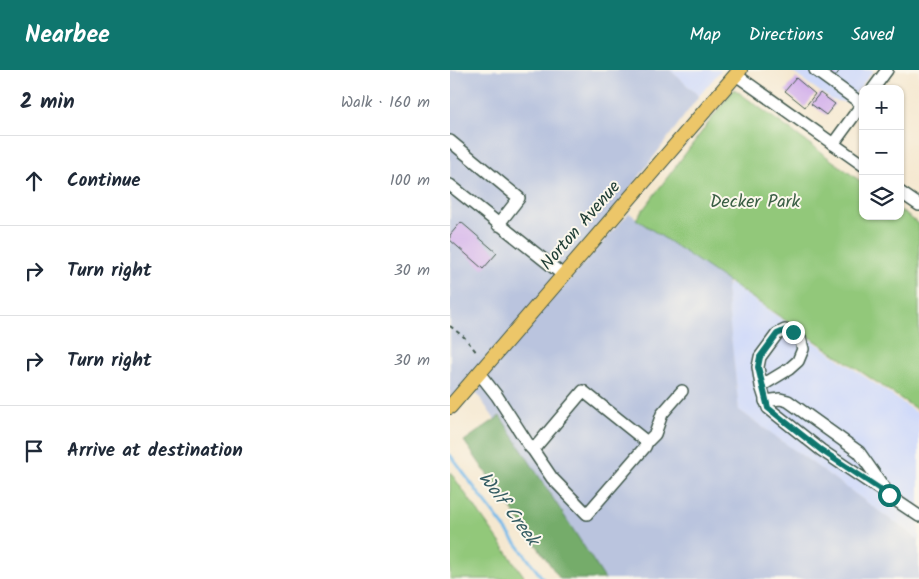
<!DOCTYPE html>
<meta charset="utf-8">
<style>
:root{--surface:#fff;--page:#f6f6f7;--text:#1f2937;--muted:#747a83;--line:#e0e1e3;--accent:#0f766e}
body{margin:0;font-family:Kalam,sans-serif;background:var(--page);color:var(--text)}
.controls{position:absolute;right:15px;top:15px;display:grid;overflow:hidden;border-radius:10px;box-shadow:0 1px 4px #0004}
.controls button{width:45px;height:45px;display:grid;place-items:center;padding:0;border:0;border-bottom:1px solid var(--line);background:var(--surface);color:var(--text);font:25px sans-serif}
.stop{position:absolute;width:15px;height:15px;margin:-11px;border:4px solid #0f766e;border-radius:50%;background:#fff}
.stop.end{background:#0f766e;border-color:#fff;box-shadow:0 1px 5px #0008}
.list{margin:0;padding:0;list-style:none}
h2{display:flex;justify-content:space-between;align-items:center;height:65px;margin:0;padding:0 20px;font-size:21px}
h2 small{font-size:16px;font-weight:400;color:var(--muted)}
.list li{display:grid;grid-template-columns:32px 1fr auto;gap:15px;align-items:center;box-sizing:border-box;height:90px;padding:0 20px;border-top:1px solid var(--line)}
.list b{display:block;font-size:19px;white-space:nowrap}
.list em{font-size:16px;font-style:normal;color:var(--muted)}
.icon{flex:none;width:28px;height:28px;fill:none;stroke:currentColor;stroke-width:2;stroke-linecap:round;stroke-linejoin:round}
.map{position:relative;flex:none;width:469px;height:509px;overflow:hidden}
header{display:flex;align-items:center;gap:30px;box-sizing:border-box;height:70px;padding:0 25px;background:var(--accent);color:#fff}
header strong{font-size:24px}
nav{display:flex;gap:28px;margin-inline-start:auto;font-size:18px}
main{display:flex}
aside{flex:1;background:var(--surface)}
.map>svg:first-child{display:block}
</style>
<header>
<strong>Nearbee</strong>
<nav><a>Map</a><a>Directions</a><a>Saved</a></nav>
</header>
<main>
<aside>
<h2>2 min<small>Walk · 160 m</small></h2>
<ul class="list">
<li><svg class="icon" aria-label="ahead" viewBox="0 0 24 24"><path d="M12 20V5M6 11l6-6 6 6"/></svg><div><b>Continue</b></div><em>100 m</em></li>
<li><svg class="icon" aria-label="right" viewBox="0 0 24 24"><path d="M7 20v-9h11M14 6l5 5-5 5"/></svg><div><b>Turn right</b></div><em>30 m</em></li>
<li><svg class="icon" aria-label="right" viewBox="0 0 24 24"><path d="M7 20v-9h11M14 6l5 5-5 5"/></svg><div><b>Turn right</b></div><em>30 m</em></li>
<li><svg class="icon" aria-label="arrive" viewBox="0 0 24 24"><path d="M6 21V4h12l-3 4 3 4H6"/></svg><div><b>Arrive at destination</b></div></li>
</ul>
</aside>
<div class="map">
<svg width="469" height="509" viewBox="0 0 469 509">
<rect width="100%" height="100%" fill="#fbf7ec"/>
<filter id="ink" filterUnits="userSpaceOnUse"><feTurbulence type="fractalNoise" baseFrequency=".02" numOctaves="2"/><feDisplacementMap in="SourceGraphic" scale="10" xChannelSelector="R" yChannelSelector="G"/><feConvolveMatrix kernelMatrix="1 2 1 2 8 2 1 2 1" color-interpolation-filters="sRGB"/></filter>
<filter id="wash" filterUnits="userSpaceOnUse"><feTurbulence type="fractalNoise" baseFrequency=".0096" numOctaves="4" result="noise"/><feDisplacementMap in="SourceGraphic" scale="20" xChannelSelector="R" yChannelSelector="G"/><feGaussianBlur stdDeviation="1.12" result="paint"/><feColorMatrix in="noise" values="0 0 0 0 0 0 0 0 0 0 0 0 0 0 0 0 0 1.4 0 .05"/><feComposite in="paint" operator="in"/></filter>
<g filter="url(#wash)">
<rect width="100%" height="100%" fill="#f5e8d0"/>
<g fill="#d0daf9">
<polygon points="220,0 271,0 249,26"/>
<polygon points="339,0 424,0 398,33 382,30"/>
<polygon points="279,213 469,344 469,470 289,340 276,219"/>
</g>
<g fill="#bac4de">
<polygon points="0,0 220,0 249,26 137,177 0,337"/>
<polygon points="179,143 279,211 276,219 289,340 469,470 469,509 155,509 23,318"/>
</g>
<g fill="#92c87a" stroke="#588257">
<polygon points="284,19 413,113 413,146 450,146 450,140 469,154 469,341 186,149"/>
<polygon points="0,402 76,509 0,509"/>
</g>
<polygon fill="#75ac6a" stroke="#4a744f" points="50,346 155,509 110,509 14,371"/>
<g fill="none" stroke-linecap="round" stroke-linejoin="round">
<polyline stroke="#73b9ea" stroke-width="3" points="0,385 93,509"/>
</g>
<g id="blocks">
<g fill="#d3b1eb">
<polygon points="376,0 390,0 385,7"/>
<polygon points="346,8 365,24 355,37 335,21"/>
<polygon points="370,23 385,34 376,45 361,34"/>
<polygon points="11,152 47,183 33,199 0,170 0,165"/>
</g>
</g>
</g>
<g filter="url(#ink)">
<use href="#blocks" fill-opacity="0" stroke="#3f574b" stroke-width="1"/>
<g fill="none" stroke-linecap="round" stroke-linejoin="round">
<defs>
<g id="minor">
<polyline points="365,0 412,34"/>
<polyline points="286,5 413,95"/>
<polyline points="423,19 437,0"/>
<polyline points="0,71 69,128 48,155"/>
<polyline points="383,74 413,33"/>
<polyline points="0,115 113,205"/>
<polyline points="450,122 469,135"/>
<polyline points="29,303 47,326 80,377 83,380 102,408 137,444 195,377 197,372 133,321 83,380"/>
<polyline points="311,316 339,299 348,291 353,279 350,268 343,262 335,260 327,264 310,287 308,297 311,316 318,338 371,380 469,446"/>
<polyline points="315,331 330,329 338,331 409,382 435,419"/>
<polyline points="197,372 205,364 212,344 232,321"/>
</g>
<polyline id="major" points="0,337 290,0"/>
</defs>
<use href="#minor" stroke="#3f574b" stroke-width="14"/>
<use href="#major" stroke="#3f574b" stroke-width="16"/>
<polyline stroke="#3f574b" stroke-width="2" stroke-dasharray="4 4" stroke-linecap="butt" points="0,256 14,267 28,284"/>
<use href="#minor" stroke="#fff" stroke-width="11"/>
<use href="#major" stroke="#ecc669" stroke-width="14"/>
</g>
</g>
<g fill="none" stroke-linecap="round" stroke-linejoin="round" filter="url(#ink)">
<polyline stroke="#0f766e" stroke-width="6" points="343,262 336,260 327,264 310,287 308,297 318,338 371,380 439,425"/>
</g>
<g text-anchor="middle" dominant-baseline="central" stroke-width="4" stroke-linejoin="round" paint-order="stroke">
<g font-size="18" fill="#3c6046" stroke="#fbf7ec">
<text x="305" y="132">Decker Park</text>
</g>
<g font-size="18" fill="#1f3d34" stroke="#fbf7ec">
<text transform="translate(131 156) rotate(-49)">Norton Avenue</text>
</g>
<g font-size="19" font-style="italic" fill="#345c62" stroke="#fbf7ec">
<text transform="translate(58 439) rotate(53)">Wolf Creek</text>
</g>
</g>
</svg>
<div class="controls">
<button>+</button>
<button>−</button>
<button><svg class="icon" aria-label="layers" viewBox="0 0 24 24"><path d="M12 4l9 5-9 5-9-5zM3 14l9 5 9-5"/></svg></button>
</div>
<div class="stop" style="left:439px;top:425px"></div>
<div class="stop end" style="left:343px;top:262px"></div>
</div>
</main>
